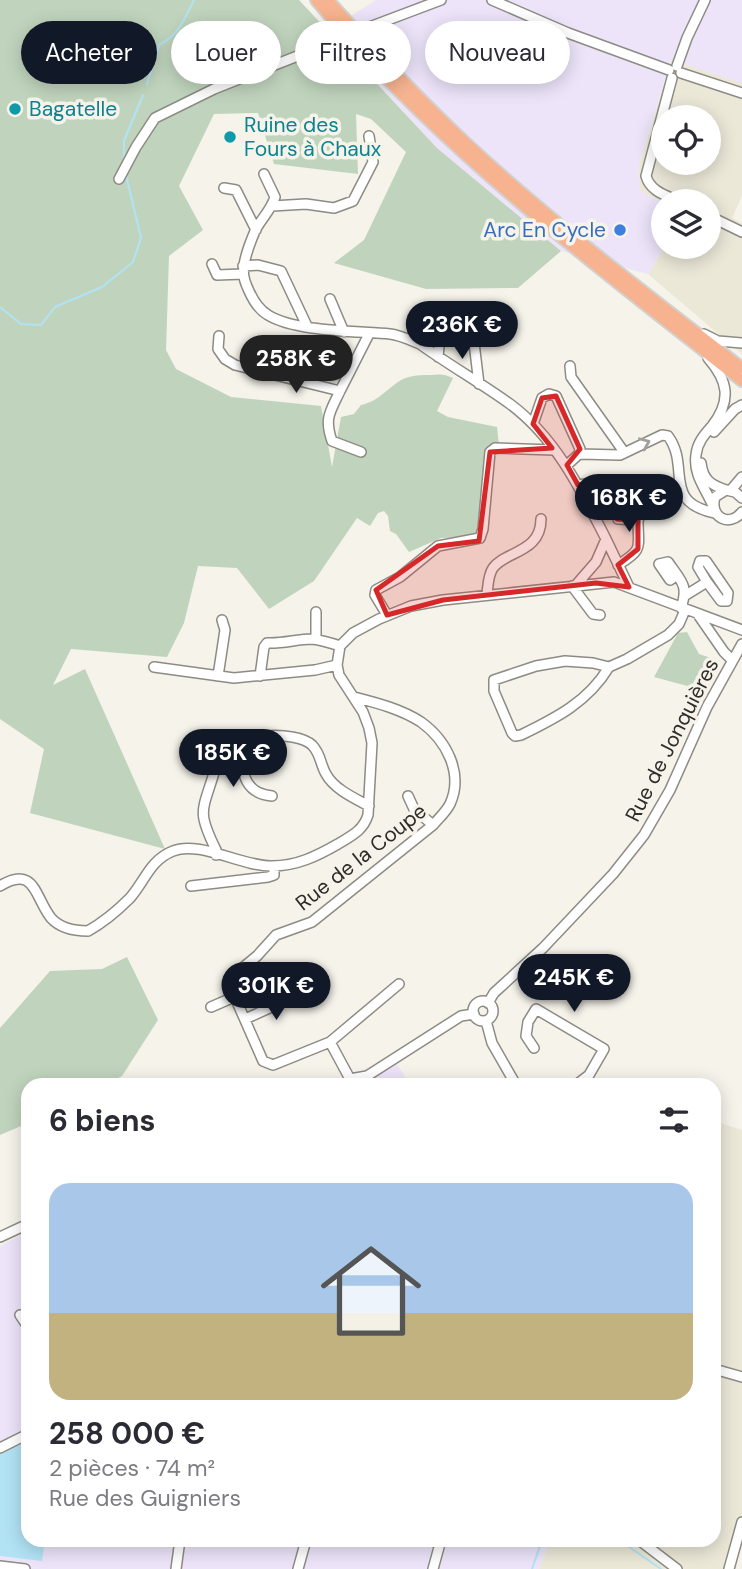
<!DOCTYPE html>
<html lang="fr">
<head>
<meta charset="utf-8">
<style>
  body { margin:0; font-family:"DM Sans",sans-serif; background:#f2f2f3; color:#2b2b33; height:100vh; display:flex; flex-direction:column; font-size:26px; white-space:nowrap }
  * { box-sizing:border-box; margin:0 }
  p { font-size:23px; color:#7c7c81 }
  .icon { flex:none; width:38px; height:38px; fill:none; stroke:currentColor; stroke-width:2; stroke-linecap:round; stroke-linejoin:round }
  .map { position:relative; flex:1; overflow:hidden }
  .drawer { position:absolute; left:21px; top:1078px; width:700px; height:469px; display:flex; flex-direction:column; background:#fff; border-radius:21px; box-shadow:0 4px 18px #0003 }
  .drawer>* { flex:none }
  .guide { position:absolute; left:21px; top:21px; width:700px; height:63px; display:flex; gap:14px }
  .tools { position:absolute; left:651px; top:105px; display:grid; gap:14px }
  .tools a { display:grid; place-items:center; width:70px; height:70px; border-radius:50%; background:#fff; box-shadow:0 4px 18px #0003; font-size:35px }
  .price { position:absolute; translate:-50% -60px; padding:0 16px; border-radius:24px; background:#111827; color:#fff; font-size:23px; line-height:46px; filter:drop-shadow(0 2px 4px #0008) }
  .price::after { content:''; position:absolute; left:50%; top:42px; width:21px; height:16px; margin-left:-10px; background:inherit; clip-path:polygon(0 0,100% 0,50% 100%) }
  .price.on { background:#222; color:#fff }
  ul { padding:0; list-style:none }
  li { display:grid; align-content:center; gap:14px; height:371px; padding:0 28px }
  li+li { border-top:2px solid #e1e1e2 }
  li span { display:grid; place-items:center; height:217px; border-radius:21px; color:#555 }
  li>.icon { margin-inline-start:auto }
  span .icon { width:126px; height:126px; fill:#fffc; stroke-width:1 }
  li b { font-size:30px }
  h2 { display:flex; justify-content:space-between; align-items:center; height:84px; padding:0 28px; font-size:30px }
  .pill { padding:0 24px; border-radius:32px; background:#fff; box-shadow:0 4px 18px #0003; font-size:24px; line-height:63px }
  .pill.on { background:#111827; color:#fff }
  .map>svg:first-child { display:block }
</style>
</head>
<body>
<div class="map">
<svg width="742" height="1569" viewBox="0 0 742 1569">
  <rect width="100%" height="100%" fill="#f5f3ea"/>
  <!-- built -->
  <path fill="#ebe8d8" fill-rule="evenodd" d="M672 59 742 83V196L732 218 742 223V354L648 274 664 247H709V201L663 203 640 191 638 168ZM663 117H709V163H663Z
    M714 1121 742 1130V1539L733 1569H539L550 1540H714Z"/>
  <!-- industrial -->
  <path fill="#ede4fa" d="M376 0H742V83L671 60 638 168 640 191 663 203 664 247 648 274 561 251 437 148 329 30Z
    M397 1064 410 1085H360Z
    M28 1231V1540H550L539 1569H0V1246Z"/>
  <!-- green -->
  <path fill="#c0d4bd" d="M0 0H299L437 148 561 251 518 288 426 289 334 263 364 240 406 152 371 119 356 114 358 174 274 164 258 113 214 114 179 186 203 230 169 256 166 350 176 369 231 397 321 406 332 467 341 417 354 414 361 405C380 401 388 387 403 379 412 375 422 375 431 375 440 374 445 374 453 378L437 411 448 417 497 427 499 445H490L485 450 478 532 473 537 441 538 409 552 396 534 390 531 388 516 384 511 378 513 370 526 357 518 314 581 269 609 237 568 198 566 184 623 167 657 71 649 53 685 85 669 165 849 30 813 44 749 0 719Z
    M687 632 699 654 720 661 706 691 654 677 678 633Z
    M127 957 158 1020 122 1076 104 1085H28V1123L0 1135V1028L50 971 102 969Z"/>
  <!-- water -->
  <path fill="#b1e3f5" d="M28 1441V1540H45L42 1561 0 1556V1454Z"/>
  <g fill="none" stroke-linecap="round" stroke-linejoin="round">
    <!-- stream -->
    <path stroke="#b1e3f5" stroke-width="2" d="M147 84 159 45C178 36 185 18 194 0
      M124 159V141L143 95
      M0 307 21 324 41 325 55 307 102 287 133 262 141 238 126 175
      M619 1540 661 1569
      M532 1569 542 1540"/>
    <!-- minor casing -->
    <g stroke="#8d8b83" stroke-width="12">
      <path id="minor" d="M492 0 568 33 669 70
        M372 26 441 0
        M677 66 687 38 705 0
        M681 73 742 93
        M672 78 646 176C650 191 665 195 678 201
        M264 174 275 197C271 210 262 218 256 229 251 240 246 253 244 265 242 273 245 283 249 291 253 300 259 310 268 315 295 332 358 331 390 334 400 335 410 340 420 344 449 365 481 383 510 404 556 438 581 490 606 539L596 562 576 585
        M119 179 136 147 155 118 214 89 333 42
        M224 188 236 190 256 230
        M272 206 306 204 334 208 353 201 373 162 369 136
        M709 216 742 232
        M212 264 217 275 243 274
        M243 266 258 265 281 271 307 326
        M330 299 344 332
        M704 334 718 341 742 343
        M219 336 218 349 225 359 235 365 340 391 369 334
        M438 357 440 336 445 332 472 340 474 343 479 384
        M708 358C728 381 732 400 712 426 704 435 697 443 696 455 693 475 706 489 713 506
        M570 366 571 377 624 452
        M340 391C330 412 324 418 332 441L361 452
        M533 424 542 398 549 394 556 396 580 449 579 454 567 465
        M714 432 735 409 742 405
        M579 454 620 455 662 435 668 436C691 467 661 502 715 513
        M701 463C703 480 711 485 726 490
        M578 485 608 481 613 485 618 519 638 520 641 515 639 509 617 512
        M731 490 742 477
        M742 498 735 492 726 490 715 497C709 517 729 528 742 512
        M606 539 629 587
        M618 565C644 549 638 548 638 520
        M677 575 670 580 659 564 668 562C681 581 689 585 681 608
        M572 586 593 614 600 615
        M487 594C488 586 488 575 493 568 505 551 541 553 541 519
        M686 595 707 582 721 601H727L728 593 706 561H700L698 567 707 582
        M387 615 375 595 376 590 400 577 438 546 480 538 483 529 490 452 495 448 554 450
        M699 616 724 652 732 660
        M316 639V612
        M154 667 234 678 315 670 337 665
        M609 667C588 702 556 718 521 735L515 736 512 733 494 691V680L536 666 565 661 593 663 609 667 627 659 668 635 679 624 685 610
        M218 676 225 630 222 620
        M260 676 264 647 267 643C283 644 297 639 312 639 321 640 331 643 340 646
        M238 741C243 767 240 793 272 796
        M408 796 414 809 433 825
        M216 855V850C197 811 202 812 214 773 216 767 218 758 221 753 234 733 296 730 312 745 321 754 320 764 326 774 334 789 354 798 369 806
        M0 886C35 864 35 898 51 918 60 928 75 931 88 931 104 922 117 911 130 898 145 881 150 860 173 851 199 840 243 867 272 866 297 866 317 856 338 844 351 836 363 831 368 815L372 743 369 728 363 712 339 675 337 665 340 646 353 633 379 619 411 606 443 600 614 582 742 630
        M191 886 268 877 274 875V867
        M473 1011a10 10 0 1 1 20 0a10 10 0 1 1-20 0Z
        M488 1003 494 993 543 948 613 874 644 835 670 790 707 707 742 644
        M211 1007 234 997
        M245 1019 294 997
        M486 1021 492 1043 516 1085
        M330 1042 399 984
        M534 1048 526 1036 528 1022 536 1009 604 1049 589 1075 576 1085
        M350 1079 330 1042 273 1065 263 1061 230 986 234 975 257 956 276 935 312 922 433 825C439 818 446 812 450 804 464 773 446 740 421 722 401 709 377 703 354 697
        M345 1085 350 1079 367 1076 461 1016 474 1014
        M0 1237 28 1224
        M20 1315 28 1327
        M714 1369 742 1377
        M0 1448 28 1434
        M639 1540 677 1569
        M0 1566 25 1569
        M176 1569 180 1540
        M298 1569 306 1540
        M433 1569 441 1540
        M729 1569 742 1522"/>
    </g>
    <!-- major casing -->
    <g stroke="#d1d1d0" stroke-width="14">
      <path id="major" d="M316 0C439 149 592 262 742 381
        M328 0C372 49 417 97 465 142 552 223 648 295 742 368"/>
    </g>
    <!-- minor -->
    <use href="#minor" stroke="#fff" stroke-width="9"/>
    <!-- major -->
    <use href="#major" stroke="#f7b38f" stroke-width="10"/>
    <!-- minor-bridge casing -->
    <g stroke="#8d8b83" stroke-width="12" stroke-linecap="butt">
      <path id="minor-bridge" d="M333 42 372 26"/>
    </g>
    <!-- minor-bridge -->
    <use href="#minor-bridge" stroke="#fff" stroke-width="9"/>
  </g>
  <!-- one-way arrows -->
  <defs><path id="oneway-chevron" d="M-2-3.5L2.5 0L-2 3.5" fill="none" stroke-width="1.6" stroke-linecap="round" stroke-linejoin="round" transform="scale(1.75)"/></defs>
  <use stroke="#a1a09f" href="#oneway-chevron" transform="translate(645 443) rotate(-23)"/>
  <!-- marked area -->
  <path fill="#d62828" fill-opacity="0.2" stroke="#d62828" stroke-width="5" stroke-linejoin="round" d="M556 396 580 449 567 465 578 485 608 481 617 519 638 520V549L618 565 629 587 596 583 443 600 387 615 376 590 438 546 479 541 490 452 552 448 533 424 542 398Z"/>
  <!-- markers -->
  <g fill="#0f9aa8" stroke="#f5f3ea" stroke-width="2.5">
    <circle cx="15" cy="109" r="7"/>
    <circle cx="230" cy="137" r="7"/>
  </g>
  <circle fill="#3f7fe0" stroke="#f5f3ea" stroke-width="2.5" cx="620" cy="230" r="7"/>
  <g text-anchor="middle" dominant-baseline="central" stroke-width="7" stroke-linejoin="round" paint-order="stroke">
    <!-- culture labels -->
    <g font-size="21" fill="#0d838f" stroke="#f5f3ea" text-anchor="start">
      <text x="29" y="109">Bagatelle</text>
      <text x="244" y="125">Ruine des<tspan x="244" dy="24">Fours à Chaux</tspan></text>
    </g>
    <!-- shop labels -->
    <g font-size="21" fill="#366cbe" stroke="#f5f3ea" text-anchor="end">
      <text x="606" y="230">Arc En Cycle</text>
    </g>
    <!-- street labels -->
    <g font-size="21" fill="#2e2d29" stroke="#f5f3ea">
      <text transform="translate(672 740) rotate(-63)">Rue de Jonquières</text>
      <text transform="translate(361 857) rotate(-38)">Rue de la Coupe</text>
    </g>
  </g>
</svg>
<div class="tools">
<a><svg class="icon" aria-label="locate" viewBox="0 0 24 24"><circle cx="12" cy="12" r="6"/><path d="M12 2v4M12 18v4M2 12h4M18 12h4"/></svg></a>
<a><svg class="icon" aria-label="layers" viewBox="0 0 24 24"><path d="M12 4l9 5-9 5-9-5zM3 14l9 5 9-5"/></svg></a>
</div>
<b class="price" style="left:462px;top:361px">236K €</b>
<b class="price on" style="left:296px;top:395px">258K €</b>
<b class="price" style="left:629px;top:534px">168K €</b>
<b class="price" style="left:233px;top:789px">185K €</b>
<b class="price" style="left:574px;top:1014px">245K €</b>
<b class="price" style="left:276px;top:1022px">301K €</b>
<div class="guide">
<a class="pill on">Acheter</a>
<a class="pill">Louer</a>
<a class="pill">Filtres</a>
<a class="pill">Nouveau</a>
</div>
<section class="drawer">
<h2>6 biens<svg class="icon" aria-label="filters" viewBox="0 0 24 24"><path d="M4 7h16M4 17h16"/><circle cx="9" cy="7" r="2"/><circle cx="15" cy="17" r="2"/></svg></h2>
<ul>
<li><span style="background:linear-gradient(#a9c7e8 60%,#c2b280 0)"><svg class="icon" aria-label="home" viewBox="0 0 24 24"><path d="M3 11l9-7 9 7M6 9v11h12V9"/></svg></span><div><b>258 000 €</b><p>2 pièces · 74 m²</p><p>Rue des Guigniers</p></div></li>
</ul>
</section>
</div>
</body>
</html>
